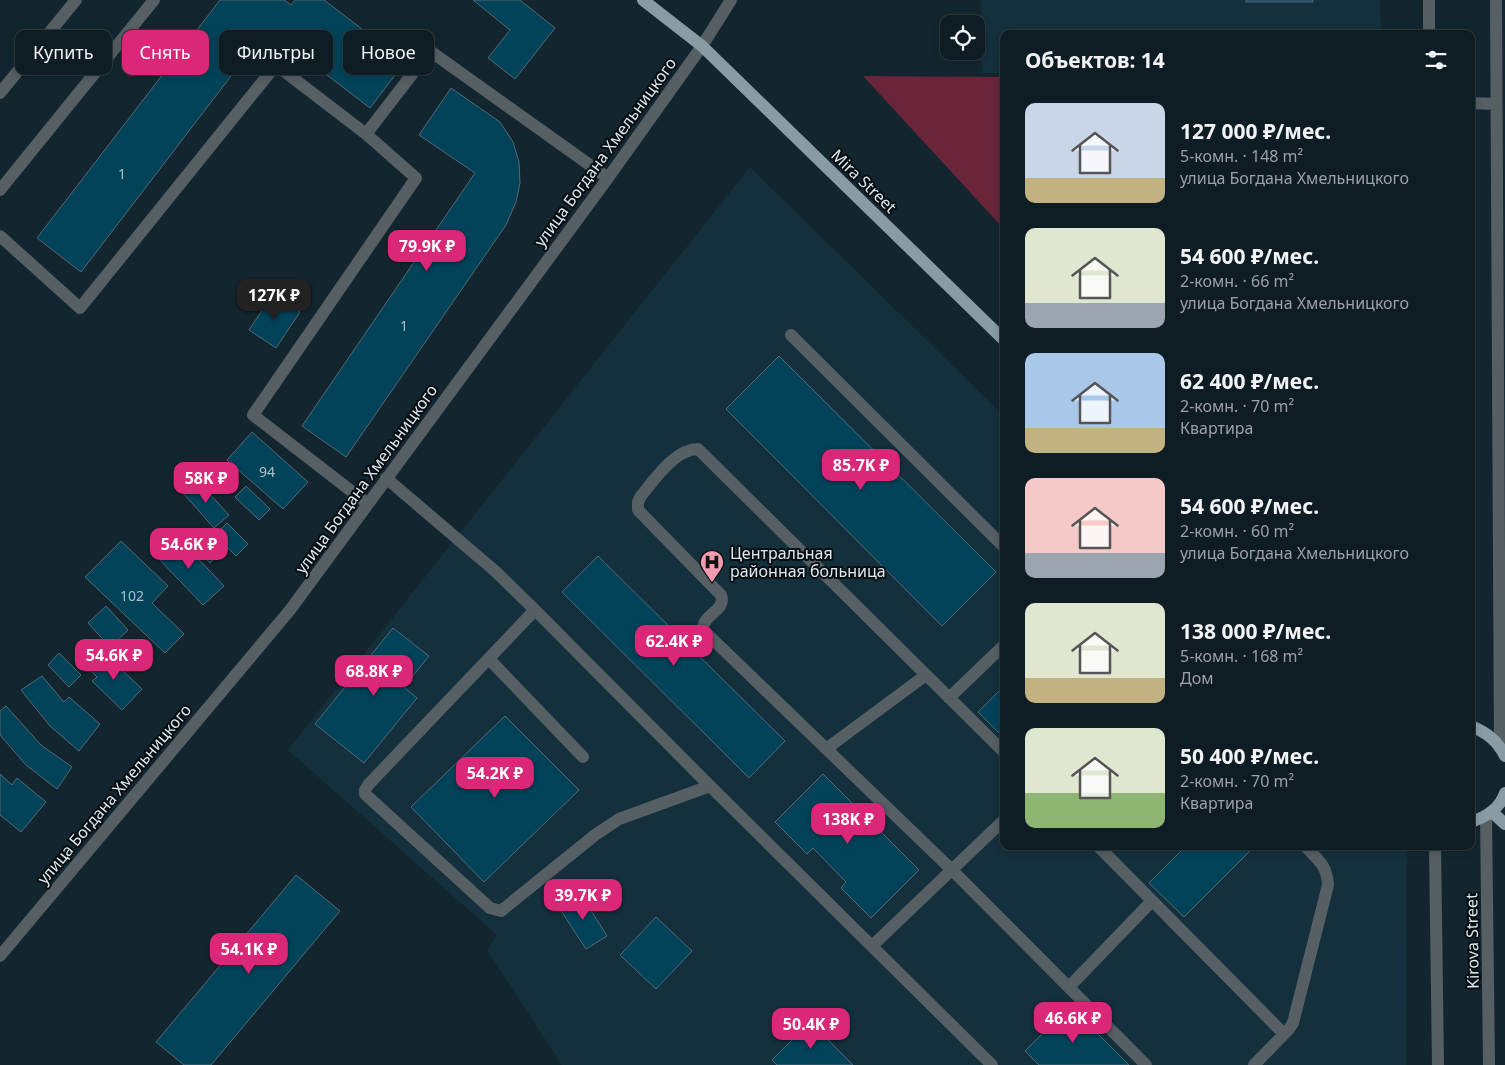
<!DOCTYPE html>
<html lang="ru">
<head>
<meta charset="utf-8">
<style>
  body { margin:0; font-family:"Noto Sans",sans-serif; background:#17252b; color:#f1f3f6; height:100vh; display:flex; flex-direction:column; font-size:19px; white-space:nowrap }
  * { box-sizing:border-box; margin:0 }
  p { font-size:16px; color:#9ba1a6 }
  .icon { flex:none; width:28px; height:28px; fill:none; stroke:currentColor; stroke-width:2; stroke-linecap:round; stroke-linejoin:round }
  .map { position:relative; flex:1; overflow:hidden }
  .panel { position:absolute; left:1000px; top:30px; width:475px; height:820px; display:flex; flex-direction:column; background:#0e1c23; border-radius:10px; box-shadow:0 2px 8px #0003,0 0 0 1px #2e3a41 }
  .panel>* { flex:none }
  .guide { position:absolute; left:15px; top:30px; width:475px; height:45px; display:flex; gap:10px }
  .controls { position:absolute; left:940px; top:15px; display:grid; gap:10px }
  .controls a { display:grid; place-items:center; width:45px; height:45px; border-radius:10px; background:#0e1c23; box-shadow:0 2px 8px #0003,0 0 0 1px #2e3a41; font-size:25px }
  .price { position:absolute; translate:-50% -42px; padding:0 11px; border-radius:10px; background:#db2777; color:#fff; font-size:16px; line-height:32px; filter:drop-shadow(0 1px 2px #0008) }
  .price::after { content:''; position:absolute; left:50%; top:30px; width:15px; height:11px; margin-left:-8px; background:inherit; clip-path:polygon(0 0,100% 0,50% 100%) }
  .price.active { background:#222; color:#fff }
  ul { padding:0; list-style:none }
  li { display:flex; align-items:center; gap:15px; height:125px; padding:0 25px }
  li span { display:grid; place-items:center; flex:none; width:140px; height:100px; border-radius:10px; color:#555 }
  li>.icon { margin-inline-start:auto }
  span .icon { width:60px; height:60px; fill:#fffc; stroke-width:1 }
  li b { font-size:21px }
  h2 { display:flex; justify-content:space-between; align-items:center; height:60px; padding:0 25px; font-size:21px }
  .chip { padding:0 18px; border-radius:10px; background:#0e1c23; box-shadow:0 2px 8px #0003,0 0 0 1px #2e3a41; font-size:18px; line-height:45px }
  .chip.active { background:#db2777; color:#fff }
  .map>svg:first-child { display:block }
</style>
</head>
<body>
<div class="map">
<svg width="1505" height="1065" viewBox="0 0 1505 1065">
  <rect width="100%" height="100%" fill="#13262f"/>
  <!-- built -->
  <path fill="#14303c" d="M981 0H1380L1381 34H1004V73H982Z
    M750 167 1004 416V846H1407L1406 1065H562L487 950 497 935 288 750Z"/>
  <!-- green -->
  <path fill="#6a253a" d="M863 76 1004 77V229Z"/>
  <!-- building -->
  <path fill="#02435a" stroke="#546974" d="M220 0H284L291 5 295 0H324L405 62 370 108 267 29 81 272 37 238Z
    M473 0H520L555 28 515 79 488 58 510 30Z
    M1246 0H1313V2H1246Z
    M451 88 500 122 513 142 519 162 520 183 516 202 506 225 346 457 302 426 475 173 419 135Z
    M273 294 300 312 276 348 249 330Z
    M779 356 996 572 942 626 726 409Z
    M252 432 308 482 283 509 227 460Z
    M197 480 229 515 214 528 183 493Z
    M246 486 270 509 259 520 235 497Z
    M227 523 248 544 236 556 215 535Z
    M196 528 221 552 210 563 186 538Z
    M175 534 224 586 203 605 154 554Z
    M121 541 168 586 152 603 184 634 165 653 85 577Z
    M598 556 785 741 749 778 562 592Z
    M106 606 128 630 110 647 88 623Z
    M393 628 429 656 404 687 417 698 364 763 315 724Z
    M102 651 142 689 122 710 92 681 97 677 87 667Z
    M59 653 81 675 69 687 48 665Z
    M42 676 64 702 69 697 100 724 79 751 50 726 21 690Z
    M1004 686V738L978 712Z
    M6 706 41 745 72 767 57 789 26 765 0 735V711Z
    M505 716 579 790 484 882 411 807Z
    M0 774 12 785 17 778 46 802 21 832 0 815Z
    M823 774 919 870 871 918 841 888 846 882 813 848 807 854 775 822Z
    M1186 846H1255L1184 917 1149 883Z
    M296 875 340 911 211 1065H184L156 1042Z
    M580 893 607 936 586 949 558 906Z
    M656 917 692 951 656 989 620 955Z
    M1070 1006 1129 1065H1039L1025 1051Z
    M810 1022 853 1065H777L772 1060Z"/>
  <g fill="none" stroke-linecap="round" stroke-linejoin="round">
    <!-- minor -->
    <path stroke="#565f64" stroke-width="12" d="M1429 0V34
      M1496 0 1500 745
      M0 93 76 0
      M1471 103 1496 104
      M0 190 154 0
      M0 236 80 308 276 65 366 134
      M791 335 1004 547
      M386 478 495 571 535 610 710 786 992 1065
      M368 504 253 415 416 178 366 134 430 51 608 178
      M535 610 368 785 365 790V794L490 908 501 911 595 835 619 819 710 786
      M489 659 583 757
      M949 698 1004 645
      M826 749 926 675
      M1004 752 698 449C675 449 655 479 641 496L638 502V510L721 595C727 611 702 614 703 630L952 870 1146 1065
      M1486 816 1489 1065
      M1098 846 1284 1034
      M1435 846 1438 1065
      M872 946 1004 820
      M0 956 290 610 608 178 702 46 731 0
      M1069 987 1152 901
      M1254 1065 1289 1029 1293 1023 1328 885C1327 865 1318 860 1305 846"/>
    <!-- major -->
    <path stroke="#899ca5" stroke-width="12" d="M643 0 702 46 1004 340
      M1471 726C1487 733 1497 740 1505 756
      M1492 812 1505 824
      M1471 822C1486 817 1500 809 1505 793"/>
  </g>
  <!-- icons -->
  <defs>
    <g id="hospital-pin" transform="scale(1.25)"><path d="M0 17L-7.5 6A9.5 9.5 0 1 1 7.5 6Z" fill="#f29aae" stroke="#060e11"/><path d="M-5-5h3v3.5h4V-5h3V5h-3V1.5h-4V5h-3Z" fill="#111"/></g>
  </defs>
  <g fill-rule="evenodd">
    <use href="#hospital-pin" x="712" y="562"/>
  </g>
  <g text-anchor="middle" dominant-baseline="central" stroke-width="4" stroke-linejoin="round" paint-order="stroke">
    <!-- number labels -->
    <g font-size="14" fill="#a7c0ca">
      <text x="122" y="173">1</text>
      <text x="404" y="325">1</text>
      <text x="267" y="471">94</text>
      <text x="132" y="595">102</text>
    </g>
    <!-- street labels -->
    <g font-size="16" fill="#deeaf0" stroke="#060e11">
      <text transform="translate(605 152) rotate(-54)">улица Богдана Хмельницкого</text>
      <text transform="translate(864 181) rotate(44)">Mira Street</text>
      <text transform="translate(366 479) rotate(-54)">улица Богдана Хмельницкого</text>
      <text transform="translate(114 794) rotate(-50)">улица Богдана Хмельницкого</text>
      <text transform="translate(1472 941) rotate(-91)">Kirova Street</text>
    </g>
    <!-- poi labels -->
    <g font-size="16" fill="#deeaf0" stroke="#060e11" text-anchor="start">
      <text x="730" y="553">Центральная<tspan x="730" dy="18">районная больница</tspan></text>
    </g>
  </g>
</svg>
<div class="controls">
<a><svg class="icon" aria-label="locate" viewBox="0 0 24 24"><circle cx="12" cy="12" r="6"/><path d="M12 2v4M12 18v4M2 12h4M18 12h4"/></svg></a>
</div>
<b class="price" style="left:427px;top:272px">79.9K ₽</b>
<b class="price active" style="left:274px;top:321px">127K ₽</b>
<b class="price" style="left:861px;top:491px">85.7K ₽</b>
<b class="price" style="left:206px;top:504px">58K ₽</b>
<b class="price" style="left:189px;top:570px">54.6K ₽</b>
<b class="price" style="left:674px;top:667px">62.4K ₽</b>
<b class="price" style="left:114px;top:681px">54.6K ₽</b>
<b class="price" style="left:374px;top:697px">68.8K ₽</b>
<b class="price" style="left:495px;top:799px">54.2K ₽</b>
<b class="price" style="left:848px;top:845px">138K ₽</b>
<b class="price" style="left:583px;top:921px">39.7K ₽</b>
<b class="price" style="left:249px;top:975px">54.1K ₽</b>
<b class="price" style="left:1073px;top:1044px">46.6K ₽</b>
<b class="price" style="left:811px;top:1050px">50.4K ₽</b>
<div class="guide">
<a class="chip">Купить</a>
<a class="chip active">Снять</a>
<a class="chip">Фильтры</a>
<a class="chip">Новое</a>
</div>
<section class="panel">
<h2>Объектов: 14<svg class="icon" aria-label="filters" viewBox="0 0 24 24"><path d="M4 7h16M4 17h16"/><circle cx="9" cy="7" r="2"/><circle cx="15" cy="17" r="2"/></svg></h2>
<ul>
<li><span style="background:linear-gradient(#c9d6e8 75%,#c2b280 0)"><svg class="icon" aria-label="home" viewBox="0 0 24 24"><path d="M3 11l9-7 9 7M6 9v11h12V9"/></svg></span><div><b>127 000 ₽/мес.</b><p>5-комн. · 148 m²</p><p>улица Богдана Хмельницкого</p></div></li>
<li><span style="background:linear-gradient(#dfe7d0 75%,#9aa5b1 0)"><svg class="icon" aria-label="home" viewBox="0 0 24 24"><path d="M3 11l9-7 9 7M6 9v11h12V9"/></svg></span><div><b>54 600 ₽/мес.</b><p>2-комн. · 66 m²</p><p>улица Богдана Хмельницкого</p></div></li>
<li><span style="background:linear-gradient(#a9c7e8 75%,#c2b280 0)"><svg class="icon" aria-label="home" viewBox="0 0 24 24"><path d="M3 11l9-7 9 7M6 9v11h12V9"/></svg></span><div><b>62 400 ₽/мес.</b><p>2-комн. · 70 m²</p><p>Квартира</p></div></li>
<li><span style="background:linear-gradient(#f6c9c9 75%,#9aa5b1 0)"><svg class="icon" aria-label="home" viewBox="0 0 24 24"><path d="M3 11l9-7 9 7M6 9v11h12V9"/></svg></span><div><b>54 600 ₽/мес.</b><p>2-комн. · 60 m²</p><p>улица Богдана Хмельницкого</p></div></li>
<li><span style="background:linear-gradient(#dfe7d0 75%,#c2b280 0)"><svg class="icon" aria-label="home" viewBox="0 0 24 24"><path d="M3 11l9-7 9 7M6 9v11h12V9"/></svg></span><div><b>138 000 ₽/мес.</b><p>5-комн. · 168 m²</p><p>Дом</p></div></li>
<li><span style="background:linear-gradient(#dfe7d0 65%,#8fb573 0)"><svg class="icon" aria-label="home" viewBox="0 0 24 24"><path d="M3 11l9-7 9 7M6 9v11h12V9"/></svg></span><div><b>50 400 ₽/мес.</b><p>2-комн. · 70 m²</p><p>Квартира</p></div></li>
</ul>
</section>
</div>
</body>
</html>
